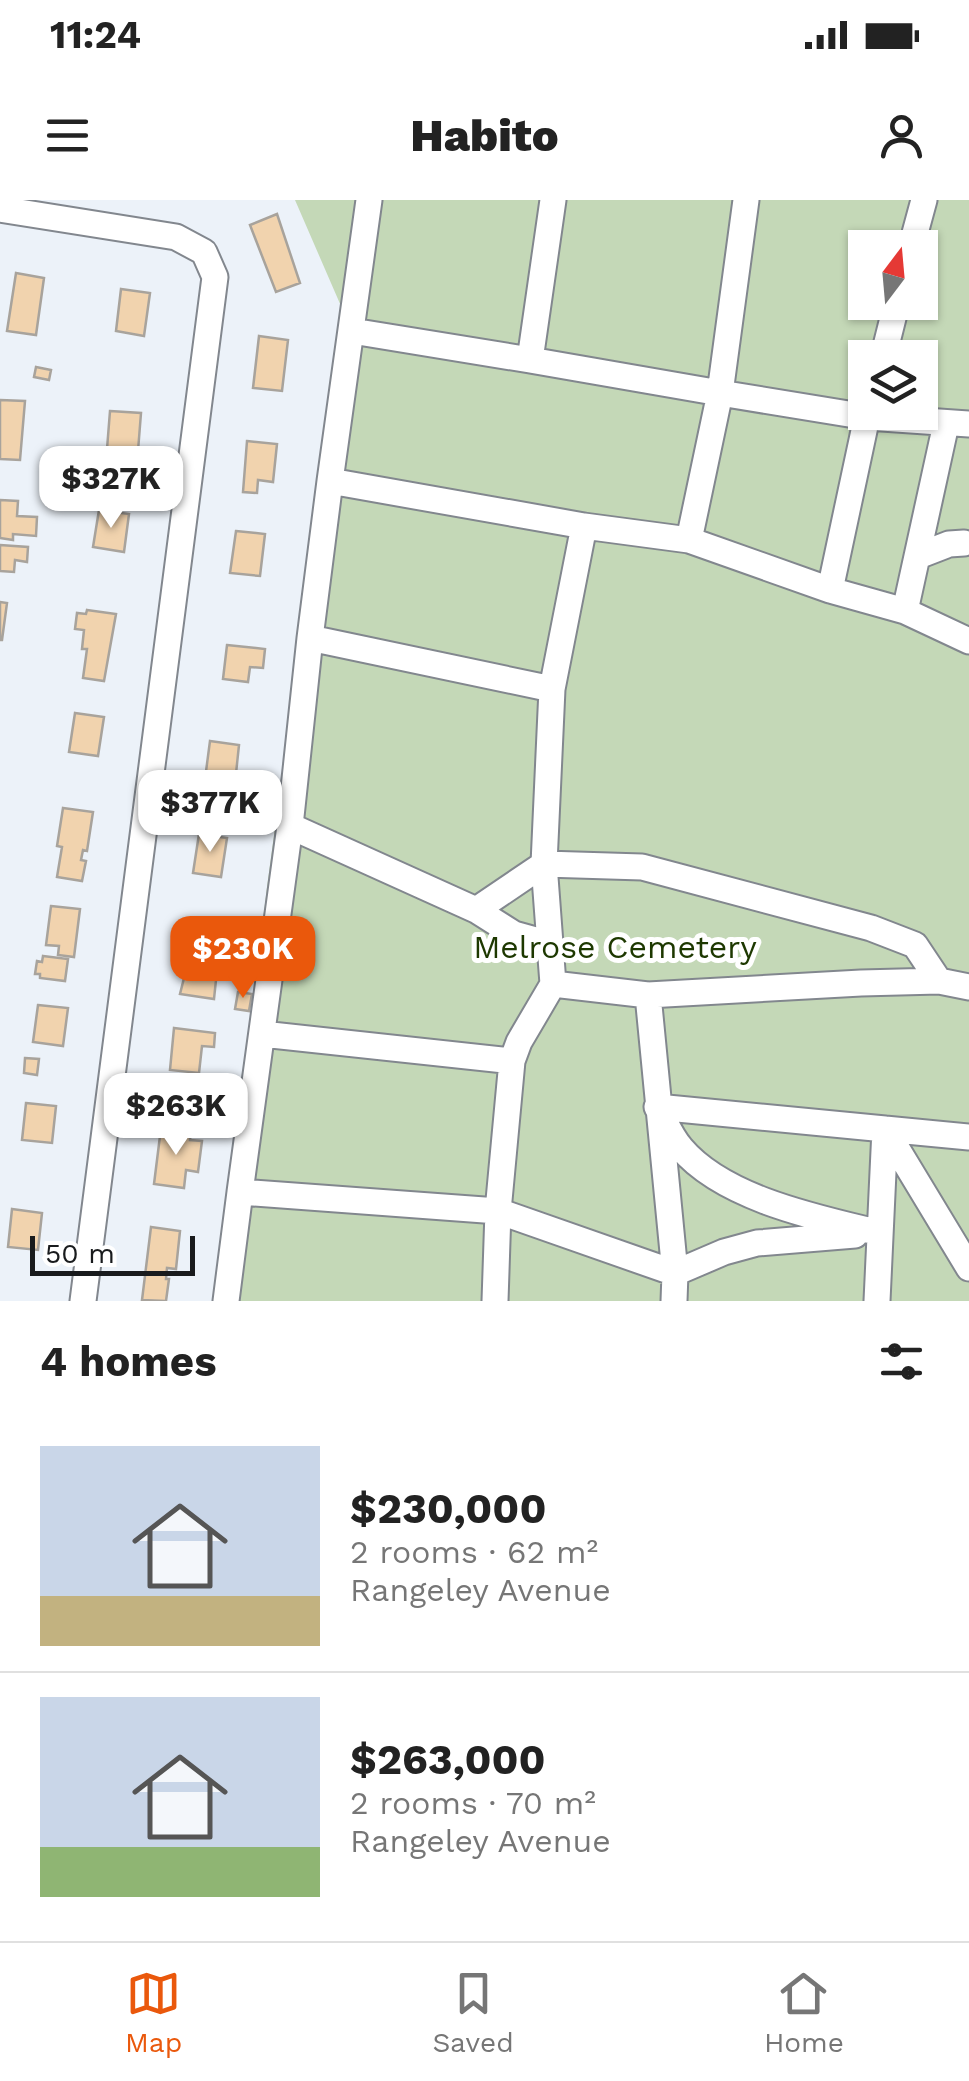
<!DOCTYPE html>
<html lang="en">
<head>
<meta charset="utf-8">
<style>
  body { margin:0; font-family:"Work Sans",sans-serif; background:#f2f2f2; color:#222; height:100vh; display:flex; flex-direction:column; font-size:38px; white-space:nowrap }
  * { box-sizing:border-box; margin:0 }
  p { font-size:32px; color:#767676 }
  .icon { flex:none; width:55px; height:55px; fill:none; stroke:currentColor; stroke-width:2; stroke-linecap:round; stroke-linejoin:round }
  .map { position:relative; height:1101px; overflow:hidden }
  .details { display:flex; flex-direction:column; background:#fff; flex:1 }
  .details>* { flex:none }
  .needle { width:65px; rotate:16deg }
  .fabs { position:absolute; left:848px; top:30px; display:grid; gap:20px }
  .fabs a { display:grid; place-items:center; width:90px; height:90px; border-radius:0px; background:#fff; box-shadow:0 2px 8px #0004; font-size:50px }
  .scale { position:absolute; left:30px; bottom:25px; width:165px; box-sizing:border-box; padding-left:10px; border:5px solid #191b1d; border-top:0; font-size:28px; line-height:35px; white-space:nowrap; color:#191b1d; -webkit-text-stroke:8px #fff; paint-order:stroke }
  .price { position:absolute; translate:-50% -85px; padding:0 22px; border-radius:20px; background:#fff; color:#222; font-size:32px; line-height:65px; filter:drop-shadow(0 2px 5px #0008) }
  .price::after { content:''; position:absolute; left:50%; top:60px; width:30px; height:22px; margin-left:-15px; background:inherit; clip-path:polygon(0 0,100% 0,50% 100%) }
  .price.active { background:#ea580c; color:#fff }
  ul { padding:0; list-style:none }
  li { display:flex; align-items:center; gap:30px; height:250px; padding:0 40px }
  li+li { border-top:2px solid #e0e0e0 }
  li span { display:grid; place-items:center; flex:none; width:280px; height:200px; border-radius:0px; color:#555 }
  li>.icon { margin-inline-start:auto }
  span .icon { width:120px; height:120px; fill:#fffc; stroke-width:1 }
  li b { font-size:42px }
  h2 { display:flex; justify-content:space-between; align-items:center; height:120px; padding:0 40px; font-size:42px }
  .status { display:flex; justify-content:space-between; align-items:center; height:70px; padding:0 50px; background:#fff; direction:ltr }
  .status svg { height:28px; fill:currentColor }
  header { display:flex; justify-content:space-between; align-items:center; height:130px; padding:0 40px; background:#fff; font-size:45px; font-weight:800 }
  .dock { display:flex; justify-content:space-around; align-items:center; height:140px; border-top:2px solid #e0e0e0; background:#fff; font-size:28px; color:#767676 }
  .dock a { display:grid; justify-items:center; gap:5px }
  .dock .active { color:#ea580c }
  .map>svg:first-child { display:block }
</style>
</head>
<body>
<div class="status"><b>11:24</b><svg viewBox="0 0 49 12"><path d="M0 12V9h3v3zM5 12V6h3v6zM10 12V3h3v9zM15 12V0h3v12zM26 1h20v11H26zM47 4h2v5h-2z"/></svg></div>
<header><svg class="icon" aria-label="menu" viewBox="0 0 24 24"><path d="M4 6h16M4 12h16M4 18h16"/></svg>Habito<svg class="icon" aria-label="person" viewBox="0 0 24 24"><circle cx="12" cy="8" r="4"/><path d="M4 21q1-7 8-7t8 7"/></svg></header>
<div class="map">
<svg width="969" height="1101" viewBox="0 0 969 1101">
  <rect width="100%" height="100%" fill="#ecf2f9"/>
  <!-- green -->
  <path fill="#c4d8b7" fill-rule="evenodd" d="M295 0H969V1101H217L267 687 344 113ZM865 48H920V102H865ZM865 158H920V212H865Z"/>
  <!-- building -->
  <path fill="#f1d3ae" stroke="#a8a39c" stroke-width="2.5" d="M277 14 300 83 276 92 250 25Z
    M16 73 44 78 36 135 7 131Z
    M121 89 150 93 144 136 116 131Z
    M259 136 288 140 282 191 253 188Z
    M36 167 51 170 49 180 34 177Z
    M0 200 25 201 20 260 0 259Z
    M110 211 141 213 138 251 107 249Z
    M247 241 277 244 273 282 258 280 257 293 243 292Z
    M0 300 18 301 17 316 37 317 36 336 13 334V340L0 338Z
    M99 310 129 314 124 352 93 347Z
    M236 331 265 334 260 376 230 373Z
    M0 345 28 347 27 362 15 360 14 372 0 371Z
    M0 402 7 403 2 440H0Z
    M87 410 116 414 104 481 83 478 87 449H82L84 430 75 429 77 413 86 414Z
    M227 445 265 449 263 468 250 467 248 482 223 479Z
    M75 513 104 517 98 556 69 552Z
    M210 541 239 545 235 583 205 579Z
    M63 608 93 612 87 651 83 650 81 660 86 661 82 681 57 677 62 647 57 646Z
    M199 634 227 638 221 677 193 673Z
    M51 706 80 709 74 757 58 755 59 746 46 745Z
    M188 729 217 734 210 779 216 780 214 799 180 794 187 766H182Z
    M43 756 68 759 65 781 40 778V774H35L37 761 42 762Z
    M238 792 252 794 249 811 235 809Z
    M38 805 68 808 63 846 33 842Z
    M174 828 215 833 214 847 202 846 199 873 170 870Z
    M25 858 39 859 37 875 24 873Z
    M26 903 56 906 52 943 22 940Z
    M161 928 191 932 190 940 202 941 198 972 186 970 184 988 154 984Z
    M12 1009 42 1013 38 1050 8 1047Z
    M151 1027 180 1031 176 1069 167 1068 166 1079H169L166 1101 142 1100Z"/>
  <g fill="none" stroke-linecap="round" stroke-linejoin="round">
    <!-- minor casing -->
    <g stroke="#82878e" stroke-width="29">
      <path id="minor" d="M369 0 330 281 584 326
        M553 0 530 160 720 193 746 0
        M0 9 176 37 204 52 215 77 83 1101
        M911 48 924 0
        M352 131 530 160
        M883 158 897 102
        M689 340 720 193 867 217 969 224
        M918 356 949 344 964 343
        M830 390 868 212
        M905 411 946 224
        M310 438 330 281
        M290 626 476 710 544 664 552 489
        M476 710 514 734 550 744
        M939 781 915 745 871 728 642 667 544 664 553 784 519 842 512 861 498 1011 675 1073 648 795 861 783 939 781 969 787
        M553 784 648 795
        M262 834 512 861
        M969 937 885 929 969 1068
        M226 1101 240 992
        M495 1101 498 1011 240 992 290 626 310 438 552 489 584 326 689 340 830 390 905 411 969 441
        M674 1101 675 1073 724 1052 757 1043 855 1035
        M877 1101 885 929 657 907C665 921 671 937 681 948 724 999 818 1018 880 1033"/>
    </g>
    <!-- minor -->
    <use href="#minor" stroke="#fff" stroke-width="25"/>
  </g>
  <g text-anchor="middle" dominant-baseline="central" stroke-width="10" stroke-linejoin="round" paint-order="stroke">
    <!-- park labels -->
    <g font-size="32" fill="#1d3800" stroke="#fff">
      <text x="615" y="747">Melrose Cemetery</text>
    </g>
  </g>
</svg>
<div class="fabs">
<a><svg class="needle" viewBox="-14 -14 28 28"><path d="M0-13l5 13h-10z" fill="#e53935"/><path d="M0 13l5-13h-10z" fill="#767676"/></svg></a>
<a><svg class="icon" aria-label="layers" viewBox="0 0 24 24"><path d="M12 4l9 5-9 5-9-5zM3 14l9 5 9-5"/></svg></a>
</div>
<div class="scale">50 m</div>
<b class="price" style="left:111px;top:331px">$327K</b>
<b class="price" style="left:210px;top:655px">$377K</b>
<b class="price active" style="left:243px;top:801px">$230K</b>
<b class="price" style="left:176px;top:958px">$263K</b>
</div>
<section class="details">
<h2>4 homes<svg class="icon" aria-label="filters" viewBox="0 0 24 24"><path d="M4 7h16M4 17h16"/><circle cx="9" cy="7" r="2"/><circle cx="15" cy="17" r="2"/></svg></h2>
<ul>
<li><span style="background:linear-gradient(#c9d6e8 75%,#c2b280 0)"><svg class="icon" aria-label="home" viewBox="0 0 24 24"><path d="M3 11l9-7 9 7M6 9v11h12V9"/></svg></span><div><b>$230,000</b><p>2 rooms · 62 m²</p><p>Rangeley Avenue</p></div></li>
<li><span style="background:linear-gradient(#c9d6e8 75%,#8fb573 0)"><svg class="icon" aria-label="home" viewBox="0 0 24 24"><path d="M3 11l9-7 9 7M6 9v11h12V9"/></svg></span><div><b>$263,000</b><p>2 rooms · 70 m²</p><p>Rangeley Avenue</p></div></li>
</ul>
</section>
<nav class="dock">
<a class="active"><svg class="icon" aria-label="map" viewBox="0 0 24 24"><path d="M3 6l6-2 6 2 6-2v14l-6 2-6-2-6 2zM9 4v14M15 6v14"/></svg>Map</a>
<a><svg class="icon" aria-label="saved" viewBox="0 0 24 24"><path d="M7 4h10v16l-5-4-5 4z"/></svg>Saved</a>
<a><svg class="icon" aria-label="home" viewBox="0 0 24 24"><path d="M3 11l9-7 9 7M6 9v11h12V9"/></svg>Home</a>
</nav>
</body>
</html>
